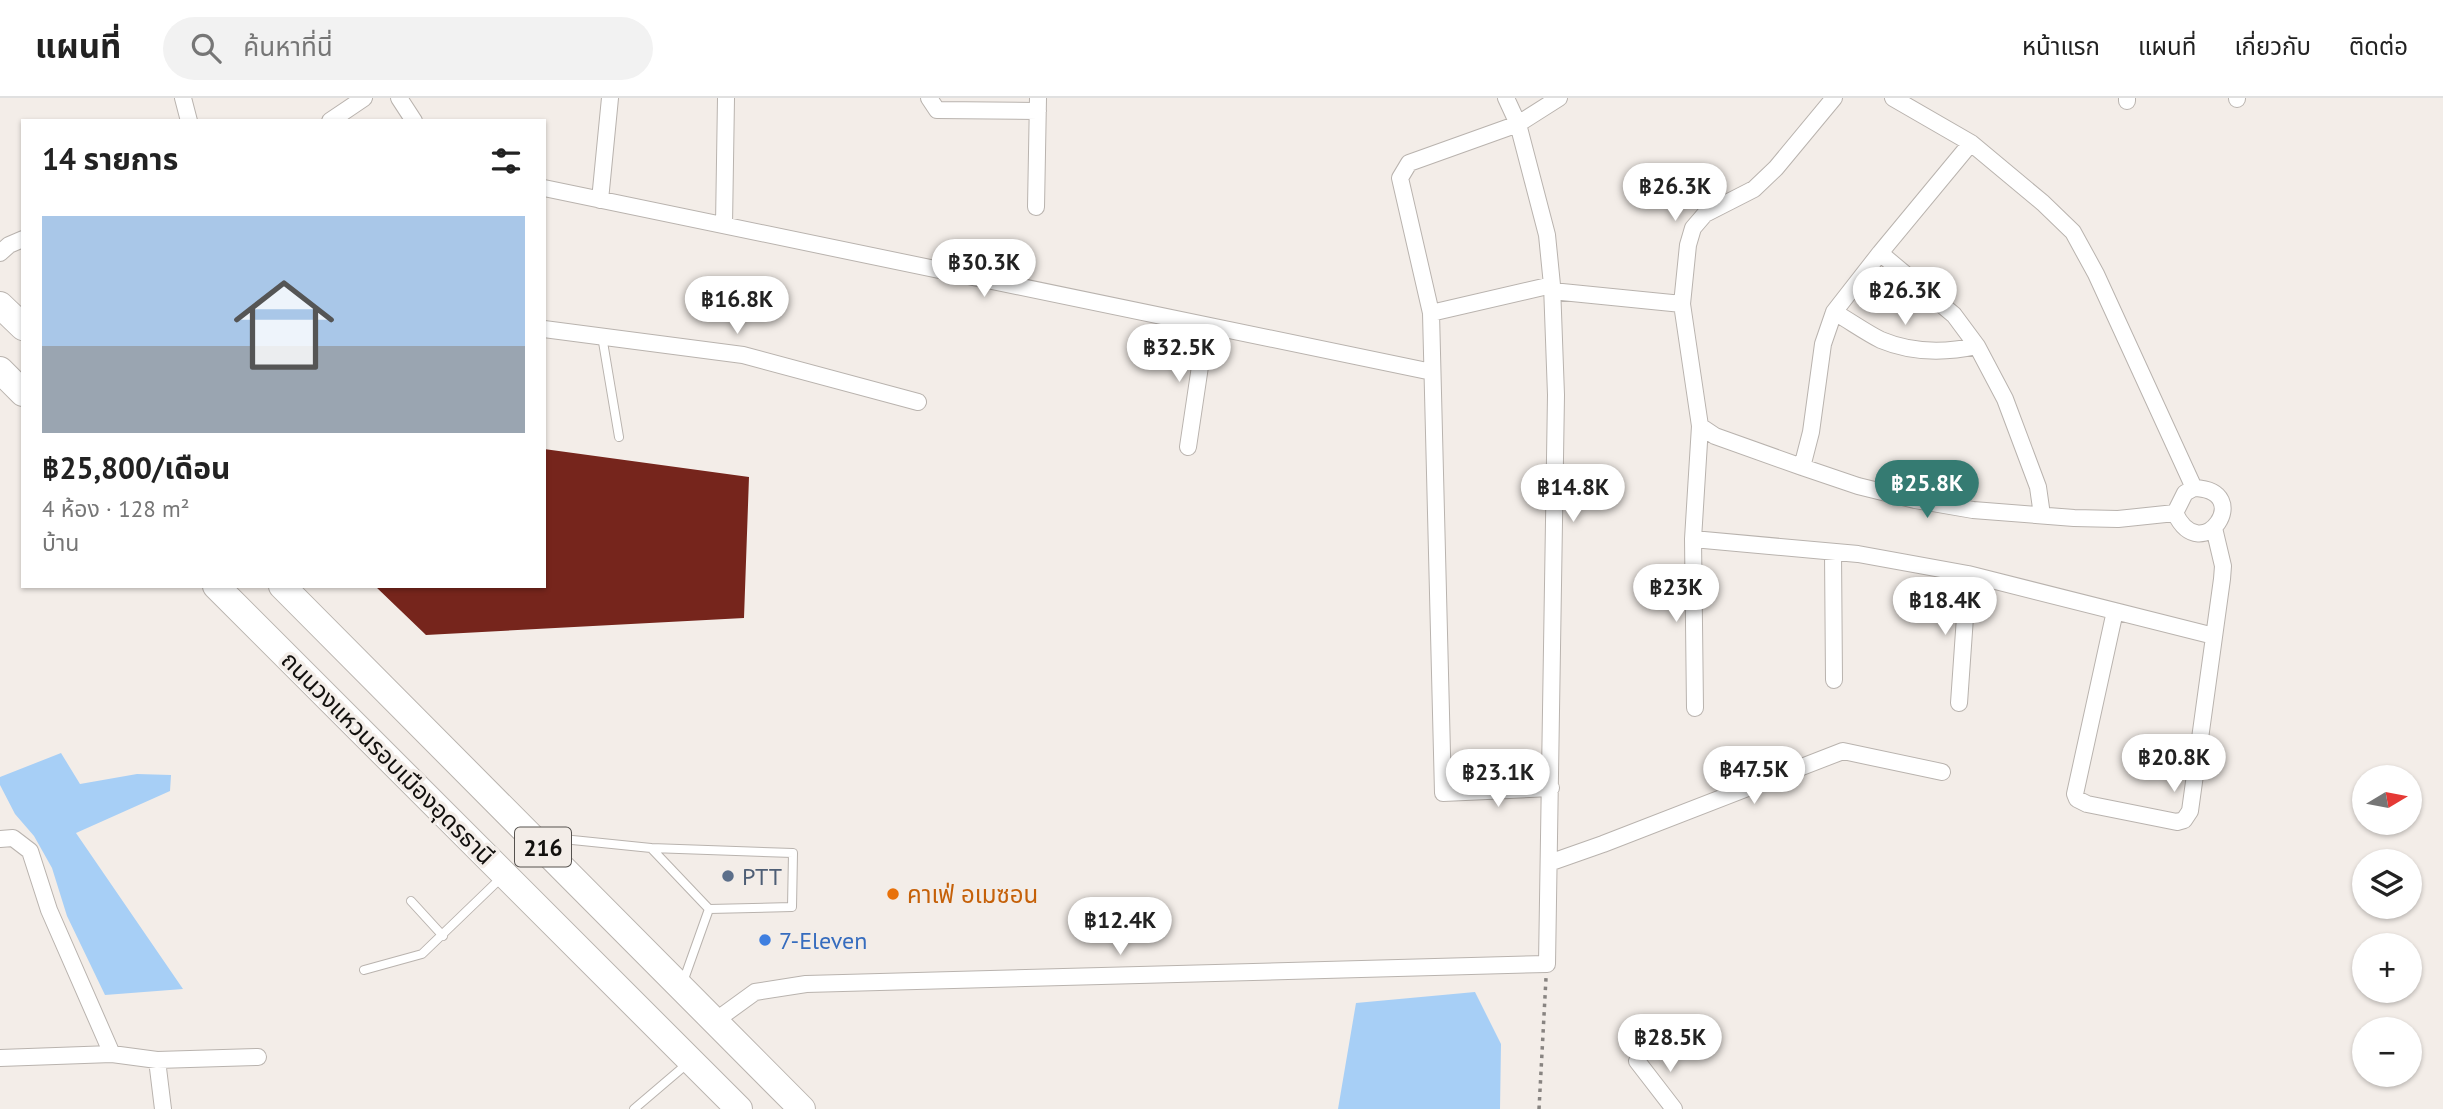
<!DOCTYPE html>
<html lang="th">
<head>
<meta charset="utf-8">
<style>
  body { margin:0; font-family:"PT Sans","Noto Sans Thai",sans-serif; background:#f2f2f2; color:#222; height:100vh; display:flex; flex-direction:column; font-size:26px; white-space:nowrap }
  * { box-sizing:border-box; margin:0 }
  p { font-size:23px; color:#767676 }
  .icon { flex:none; width:38px; height:38px; fill:none; stroke:currentColor; stroke-width:2; stroke-linecap:round; stroke-linejoin:round }
  .map { position:relative; flex:1; overflow:hidden }
  .details { position:absolute; left:21px; top:21px; width:525px; height:469px; display:flex; flex-direction:column; background:#fff; border-radius:0px; box-shadow:0 2px 5px #0004 }
  .details>* { flex:none }
  .needle { width:46px; rotate:80deg }
  .fabs { position:absolute; left:2352px; top:667px; display:grid; gap:14px }
  .fabs a { display:grid; place-items:center; width:70px; height:70px; border-radius:50%; background:#fff; box-shadow:0 2px 5px #0004; font-size:35px }
  .price { position:absolute; translate:-50% -60px; padding:0 16px; border-radius:24px; background:#fff; color:#222; font-size:23px; line-height:46px; filter:drop-shadow(0 2px 4px #0008) }
  .price::after { content:''; position:absolute; left:50%; top:42px; width:21px; height:16px; margin-left:-10px; background:inherit; clip-path:polygon(0 0,100% 0,50% 100%) }
  .price.current { background:#357b72; color:#fff }
  ul { padding:0; list-style:none }
  li { display:grid; align-content:center; gap:14px; height:371px; padding:0 21px }
  li span { display:grid; place-items:center; height:217px; border-radius:0px; color:#555 }
  li>.icon { margin-inline-start:auto }
  span .icon { width:126px; height:126px; fill:#fffc; stroke-width:1 }
  li b { font-size:30px }
  h2 { display:flex; justify-content:space-between; align-items:center; height:84px; padding:0 21px; font-size:30px }
  header { display:flex; align-items:center; gap:42px; box-sizing:border-box; height:98px; padding:0 35px; background:#fff; border-bottom:2px solid #e0e0e0 }
  header strong { font-size:33px }
  nav { display:flex; gap:38px; margin-inline-start:auto; font-size:24px }
  .search { width:490px; height:63px; background:#f2f2f2; display:flex; align-items:center; gap:18px; box-sizing:border-box; padding:0 24px; border-radius:38px; color:#767676; font-size:26px }
  .map>svg:first-child { display:block }
</style>
</head>
<body>
<header>
<strong>แผนที่</strong>
<div class="search"><svg class="icon" aria-label="search" viewBox="0 0 24 24"><circle cx="10" cy="10" r="6"/><path d="M15 15l6 6"/></svg>ค้นหาที่นี่</div>
<nav><a>หน้าแรก</a><a>แผนที่</a><a>เกี่ยวกับ</a><a>ติดต่อ</a></nav>
</header>
<div class="map">
<svg width="2443" height="1011" viewBox="0 0 2443 1011">
  <rect width="100%" height="100%" fill="#f3ede8"/>
  <!-- water -->
  <path fill="#a7cff6" d="M61 655 80 686 137 676 171 677 170 693 76 735 183 891 105 897 67 818 52 770 34 738 15 716 0 687V679Z
    M1475 894 1501 946 1500 1011H1338L1356 905Z"/>
  <!-- building -->
  <path fill="#76251c" d="M544 351 749 379 744 520 426 537 375 488H544Z"/>
  <g fill="none" stroke-linecap="round" stroke-linejoin="round">
    <!-- lane casing -->
    <g stroke="#b9b3ae" stroke-width="10">
      <path id="lane" d="M602 238 619 339
        M543 739 651 750 709 811 683 884
        M651 750 793 755 792 809 709 811
        M411 803 443 838
        M364 872 422 856 502 779
        M634 1011 688 965"/>
    </g>
    <!-- street casing -->
    <g stroke="#b9b3ae" stroke-width="18">
      <path id="street" d="M183 0 189 23
        M399 0 414 23
        M929 0 937 12 1038 13
        M1893 0 1971 45 2043 105 2073 134 2096 176 2194 390
        M2127 0V3
        M2237 0V1
        M330 23 364 0
        M544 90 1432 274
        M600 102 610 0
        M1036 109 1038 0
        M724 127 726 0
        M0 155 9 147 23 141
        M1880 155 1954 217 1977 248 2005 301 2038 389 2042 417
        M1552 193 1682 206
        M1834 214C1850 223 1865 234 1881 242 1912 255 1945 255 1977 248
        M1431 215 1552 187
        M544 231 743 257 918 304
        M1700 328 1715 338 1802 369 1858 388 1915 402 1973 412 2074 420 2118 421 2175 415
        M1188 349 1206 228
        M1802 369 1811 334 1823 246 1834 214 1880 155 1971 45
        M2194 390C2256 392 2202 472 2175 415L2185 395Z
        M1693 441 1858 456 1968 476 2214 538
        M1833 455 1834 582
        M2115 513 2075 696 2077 701 2087 706 2177 724 2184 722 2190 713 2222 481 2223 468 2214 430
        M1959 605 1968 476
        M1695 610 1693 441 1700 328 1682 206 1688 147 1693 130 1705 116 1754 91 1776 70 1834 0
        M1551 690 1443 695 1431 215 1400 80 1409 65 1518 26 1559 0
        M0 741 13 740 30 753 49 812 112 956
        M1549 765 1603 746 1843 653 1942 674
        M715 923 755 894 806 886 1547 866 1556 297 1552 187 1547 137 1518 26 1506 0
        M0 960 112 956 157 962 258 959
        M157 962 163 1011
        M1637 963 1674 1011"/>
    </g>
    <!-- primary casing -->
    <g stroke="#b9b3ae" stroke-width="28">
      <path id="primary" d="M0 207 23 229
        M0 272 23 295
        M216 488 739 1011
        M282 488 802 1011"/>
    </g>
    <!-- path -->
    <path stroke="#888481" stroke-width="3.5" stroke-dasharray="3.5 5" stroke-linecap="butt" d="M1539 1011 1546 880"/>
    <!-- lane -->
    <use href="#lane" stroke="#fff" stroke-width="8"/>
    <!-- street -->
    <use href="#street" stroke="#fff" stroke-width="16"/>
    <!-- primary -->
    <use href="#primary" stroke="#fff" stroke-width="26"/>
  </g>
  <!-- markers -->
  <circle fill="#5c6f8a" stroke="#f3ede8" stroke-width="2.5" cx="728" cy="778" r="7"/>
  <circle fill="#e8710a" stroke="#f3ede8" stroke-width="2.5" cx="893" cy="796" r="7"/>
  <circle fill="#3f7fe0" stroke="#f3ede8" stroke-width="2.5" cx="765" cy="842" r="7"/>
  <g text-anchor="middle" dominant-baseline="central" stroke-width="7" stroke-linejoin="round" paint-order="stroke">
    <!-- shield labels -->
    <rect fill="#f3ede8" stroke="#56524f" stroke-width="2" x="515" y="729.5" width="56" height="39" rx="5"/>
    <g font-size="23" font-weight="bold" fill="#12100e">
      <text x="543" y="749">216</text>
    </g>
    <!-- street labels -->
    <g font-size="24" fill="#12100e" stroke="#f3ede8">
      <text transform="translate(388 660) rotate(45)">ถนนวงแหวนรอบเมืองอุดรธานี</text>
    </g>
    <!-- service labels -->
    <g font-size="24" fill="#4e5e75" stroke="#f3ede8" text-anchor="start">
      <text x="742" y="778">PTT</text>
    </g>
    <!-- food labels -->
    <g font-size="24" fill="#c56008" stroke="#f3ede8" text-anchor="start">
      <text x="907" y="796">คาเฟ่ อเมซอน</text>
    </g>
    <!-- shop labels -->
    <g font-size="24" fill="#366cbe" stroke="#f3ede8" text-anchor="start">
      <text x="779" y="842">7-Eleven</text>
    </g>
  </g>
</svg>
<div class="fabs">
<a><svg class="needle" viewBox="-14 -14 28 28"><path d="M0-13l5 13h-10z" fill="#e53935"/><path d="M0 13l5-13h-10z" fill="#767676"/></svg></a>
<a><svg class="icon" aria-label="layers" viewBox="0 0 24 24"><path d="M12 4l9 5-9 5-9-5zM3 14l9 5 9-5"/></svg></a>
<a>+</a>
<a>−</a>
</div>
<b class="price" style="left:1675px;top:125px">฿26.3K</b>
<b class="price" style="left:984px;top:201px">฿30.3K</b>
<b class="price" style="left:1905px;top:229px">฿26.3K</b>
<b class="price" style="left:737px;top:238px">฿16.8K</b>
<b class="price" style="left:1179px;top:286px">฿32.5K</b>
<b class="price current" style="left:1927px;top:422px">฿25.8K</b>
<b class="price" style="left:1573px;top:426px">฿14.8K</b>
<b class="price" style="left:1676px;top:526px">฿23K</b>
<b class="price" style="left:1945px;top:539px">฿18.4K</b>
<b class="price" style="left:2174px;top:696px">฿20.8K</b>
<b class="price" style="left:1754px;top:708px">฿47.5K</b>
<b class="price" style="left:1498px;top:711px">฿23.1K</b>
<b class="price" style="left:1120px;top:859px">฿12.4K</b>
<b class="price" style="left:1670px;top:976px">฿28.5K</b>
<section class="details">
<h2>14 รายการ<svg class="icon" aria-label="filters" viewBox="0 0 24 24"><path d="M4 7h16M4 17h16"/><circle cx="9" cy="7" r="2"/><circle cx="15" cy="17" r="2"/></svg></h2>
<ul>
<li><span style="background:linear-gradient(#a9c7e8 60%,#9aa5b1 0)"><svg class="icon" aria-label="home" viewBox="0 0 24 24"><path d="M3 11l9-7 9 7M6 9v11h12V9"/></svg></span><div><b>฿25,800/เดือน</b><p>4 ห้อง · 128 m²</p><p>บ้าน</p></div></li>
</ul>
</section>
</div>
</body>
</html>
